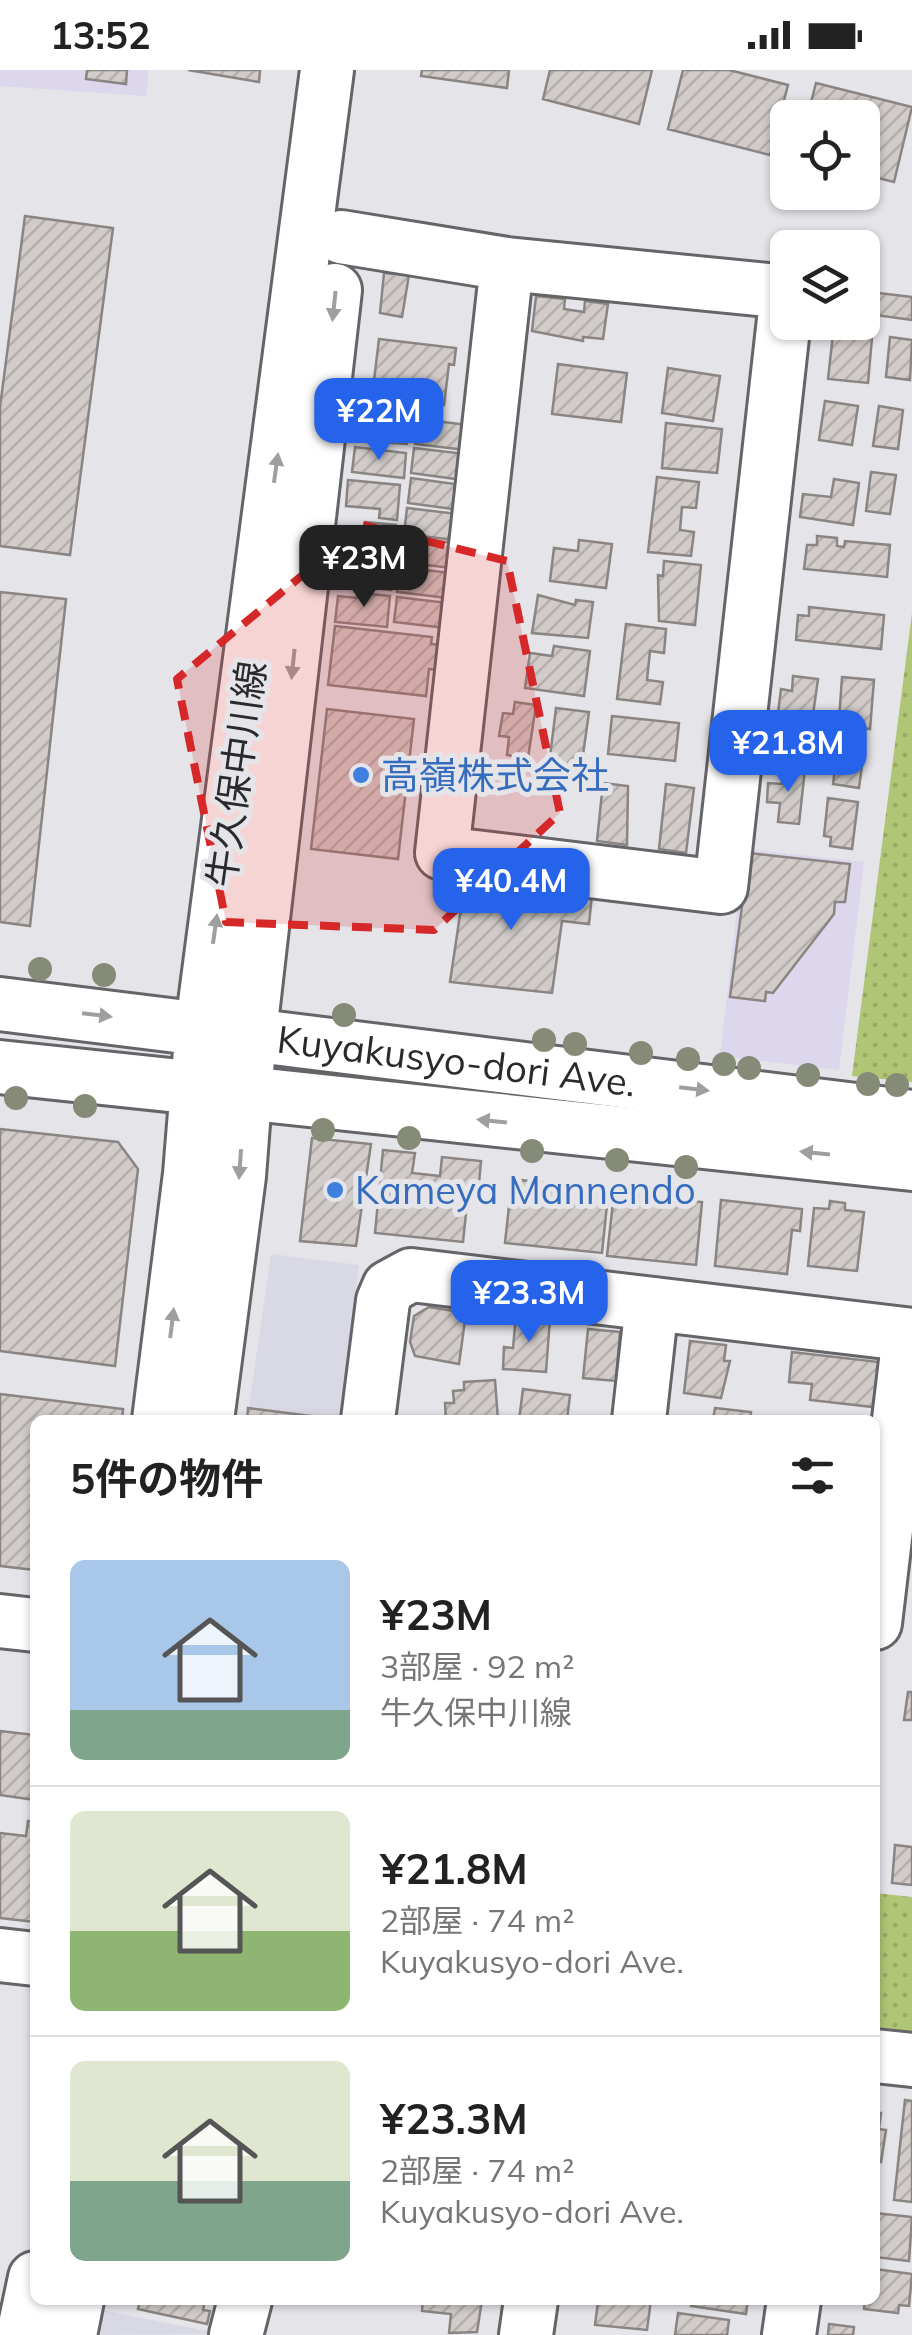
<!DOCTYPE html>
<html lang="ja">
<head>
<meta charset="utf-8">
<style>
  body { margin:0; font-family:Mulish,"Noto Sans JP",sans-serif; background:#f6f6f6; color:#222; height:100vh; display:flex; flex-direction:column; font-size:38px; white-space:nowrap }
  * { box-sizing:border-box; margin:0 }
  p { font-size:32px; color:#767676 }
  .icon { flex:none; width:55px; height:55px; fill:none; stroke:currentColor; stroke-width:2; stroke-linecap:round; stroke-linejoin:round }
  .map { position:relative; flex:1; overflow:hidden }
  .sheet { position:absolute; left:30px; top:1345px; width:850px; height:890px; display:flex; flex-direction:column; background:#fff; border-radius:15px; box-shadow:0 2px 8px #0004 }
  .sheet>* { flex:none }
  .tools { position:absolute; left:770px; top:30px; display:grid; gap:20px }
  .tools a { display:grid; place-items:center; width:110px; height:110px; border-radius:15px; background:#fff; box-shadow:0 2px 8px #0004; font-size:50px }
  .price { position:absolute; translate:-50% -85px; padding:0 22px; border-radius:20px; background:#2563eb; color:#fff; font-size:32px; line-height:65px; filter:drop-shadow(0 2px 5px #0008) }
  .price::after { content:''; position:absolute; left:50%; top:60px; width:30px; height:22px; margin-left:-15px; background:inherit; clip-path:polygon(0 0,100% 0,50% 100%) }
  .price.current { background:#222; color:#fff }
  ul { padding:0; list-style:none }
  li { display:flex; align-items:center; gap:30px; height:250px; padding:0 40px }
  li+li { border-top:2px solid #e0e0e0 }
  li span { display:grid; place-items:center; flex:none; width:280px; height:200px; border-radius:15px; color:#555 }
  li>.icon { margin-inline-start:auto }
  span .icon { width:120px; height:120px; fill:#fffc; stroke-width:1 }
  li b { font-size:42px }
  h2 { display:flex; justify-content:space-between; align-items:center; height:120px; padding:0 40px; font-size:42px }
  .status { display:flex; justify-content:space-between; align-items:center; height:70px; padding:0 50px; background:#fff; direction:ltr }
  .status svg { height:28px; fill:currentColor }
  .map>svg:first-child { display:block }
</style>
</head>
<body>
<div class="status"><b>13:52</b><svg viewBox="0 0 49 12"><path d="M0 12V9h3v3zM5 12V6h3v6zM10 12V3h3v9zM15 12V0h3v12zM26 1h20v11H26zM47 4h2v5h-2z"/></svg></div>
<div class="map">
<svg width="912" height="2265" viewBox="0 0 912 2265">
  <defs>
    <pattern id="green-dots" width="8" height="8" patternUnits="userSpaceOnUse" patternTransform="scale(2.5)"><rect width="8" height="8" fill="#b0c575"/><path d="M2 2h.1M6 6h.1" fill="none" stroke="#98a965" stroke-width="1.8" stroke-linecap="round"/></pattern>
    <pattern id="building-hatch" width="6" height="6" patternUnits="userSpaceOnUse" patternTransform="scale(2.5)"><rect width="6" height="6" fill="#d1ccc9"/><path d="M-1 1l2-2M0 6l6-6M5 7l2-2" fill="none" stroke="#b4afad"/></pattern>
  </defs>
  <rect width="100%" height="100%" fill="#e4e4e9"/>
  <!-- built -->
  <path fill="#d9d9e6" d="M271 1184 359 1195 341 1350H247Z
    M102 2240 222 2264 97 2265Z"/>
  <!-- education -->
  <path fill="#dcd7ec" d="M0 0H149L146 26 0 16Z
    M744 779 864 792 839 1000 720 986Z"/>
  <!-- green -->
  <path fill="url(#green-dots)" d="M912 543V1012L852 1006Z
    M875 1823 912 1827V1971L875 1966Z"/>
  <!-- building -->
  <path fill="url(#building-hatch)" stroke="#8a8582" stroke-width="2.5" d="M87 0H127L126 14 86 9Z
    M188 0H260L259 12Z
    M422 0H509L507 18 421 6Z
    M550 0H652L639 54 543 29Z
    M683 0H729L788 15 770 85 668 59Z
    M816 13 912 37 894 112 862 104V48H807Z
    M25 146 113 158 70 485 0 476V337Z
    M384 203 409 205 402 247 380 243Z
    M870 222 912 227V250L868 244Z
    M536 226 565 229 564 239 584 242 585 231 608 234 603 269 583 267V271L532 261Z
    M833 264 872 268 868 313 828 309Z
    M890 267 912 270 910 310 886 307Z
    M379 269 456 278 454 295 449 294 444 335 372 327Z
    M558 294 627 303 621 352 552 344Z
    M668 298 720 306 713 351 662 343Z
    M825 331 858 336 852 375 819 370Z
    M879 336 903 340 898 379 873 376Z
    M359 341 410 346 407 374 381 372 382 360 358 358Z
    M418 349 469 355 466 380 415 374Z
    M666 353 722 359 717 403 662 398Z
    M355 377 406 383 404 408 352 402Z
    M414 378 466 384 463 410 411 403Z
    M871 402 896 405 890 444 866 441Z
    M657 407 699 412 696 438 682 437 680 460 694 462 691 486 648 482Z
    M411 408 462 415 460 440 408 433Z
    M834 409 859 413 853 455 800 447 803 424 831 427Z
    M348 410 400 415 397 450 379 448 380 439 346 436Z
    M407 438 458 444 455 470 404 464Z
    M365 452 396 455 394 484 342 479 344 458 364 460Z
    M817 466 837 468V476L844 477 845 471 890 475 887 507 804 499 807 475H817Z
    M404 467 455 473 452 498 401 492Z
    M579 470 612 474 606 518 550 511 554 478 578 481Z
    M344 484 394 490 391 520 368 517 369 510 342 507Z
    M664 491 701 495 695 555 659 551 658 505 663 506Z
    M400 497 451 503 448 528 397 522Z
    M0 522 66 529 30 856 0 852Z
    M358 523 390 526 387 557 335 552 338 526 357 528Z
    M538 525 575 535 576 530 593 532 588 568 532 563Z
    M397 527 448 533 446 558 394 552Z
    M809 537 884 545 881 579 796 570 798 545 809 546Z
    M626 554 666 559 664 583 650 581 647 610 663 612 660 634 617 629Z
    M335 556 432 567 431 574 447 575 445 601 429 599 426 626 328 615Z
    M554 576 590 581 584 626 525 618 530 583 552 586Z
    M793 606 818 609 810 666 784 663 787 644 778 643 781 619 792 621Z
    M842 607 874 610 870 659 852 657V651L839 650Z
    M515 632 536 635 528 688 507 685 509 667 499 666 503 643 513 644Z
    M556 638 589 642 581 699 549 695Z
    M327 639 414 649 398 789 311 779Z
    M612 646 679 653 675 691 608 684Z
    M837 669 865 673 859 718 833 714 835 699 828 698 830 677H836Z
    M783 697 805 699 799 754 778 752 780 733 767 732 768 713 782 714Z
    M603 713 628 716 627 775 597 771Z
    M666 714 694 718 686 783 659 779Z
    M828 728 858 732 852 779 830 776 831 767 824 766Z
    M749 783 850 794 845 832H835L834 844 773 923 766 922 765 931 730 927Z
    M450 807 592 824 589 854 562 851 552 923 450 912 461 838 446 836Z
    M0 1059 118 1072 138 1099 115 1296 0 1281Z
    M312 1068 371 1074 356 1176 300 1171Z
    M383 1080 415 1083 412 1103 440 1106 442 1087 481 1091 478 1125 468 1124 463 1172 375 1163Z
    M512 1109 592 1118V1123L608 1125 602 1183 505 1173Z
    M614 1123 702 1132 696 1195 607 1186Z
    M721 1130 802 1139 800 1161 792 1160 787 1204 715 1196Z
    M830 1131 845 1133V1140L864 1142 857 1201 808 1196 814 1138 829 1139Z
    M429 1237 466 1243 459 1294 415 1286 410 1272 414 1246Z
    M516 1245 550 1248 546 1302 503 1299 504 1277 513 1278Z
    M588 1259 620 1262 616 1311 583 1308Z
    M690 1271 726 1275 724 1291H730L721 1328 684 1323Z
    M792 1282 879 1292 873 1337 810 1330 812 1314 789 1312Z
    M495 1310 498 1350H446L445 1333H454L453 1321 464 1320V1312Z
    M523 1319 570 1325 567 1350H519Z
    M0 1324 123 1339 122 1350H35V1500L0 1496Z
    M248 1338 335 1349V1350H247Z
    M715 1338 751 1342 750 1350H713Z
    M908 1622H912V1650H904Z
    M0 1661 35 1665V1730L0 1725Z
    M28 1751 35 1752V1852L0 1848V1763L26 1766Z
    M895 1775 912 1777V1815L892 1813Z
    M905 2030 912 2031V2132L894 2130Z
    M875 2043H881L879 2059 886 2060 881 2092 875 2091Z
    M875 2143 912 2147 909 2191 875 2187Z
    M875 2199 912 2204 909 2236 899 2235 898 2243 864 2239 865 2230H875Z
    M140 2230H205L203 2240 210 2241 207 2254 138 2239Z
    M423 2230H482L477 2262 449 2263 451 2244 422 2241Z
    M605 2230H651L647 2260 595 2255 598 2231Z
    M692 2230H748L746 2244 691 2236Z
    M678 2243 729 2250 727 2265H675Z
    M829 2254 854 2257 853 2265H828Z"/>
  <g fill="none" stroke-linecap="round" stroke-linejoin="round">
    <!-- minor casing -->
    <g stroke="#656569" stroke-width="58">
      <g id="minor">
        <path d="M341 167 507 194 787 222 721 817 442 783 507 194"/>
        <path id="s1" d="M0 934 912 1047"/>
        <path d="M0 997 912 1094"/>
        <path d="M159 1350 190 1104 202 956 327 0"/>
        <path d="M207 1350 239 1106 250 962 335 220"/>
        <path d="M368 1350 383 1231 389 1217 411 1205 912 1265"/>
        <path d="M639 1350 652 1234"/>
        <path d="M0 1551 35 1555"/>
        <path d="M875 1553 909 1265"/>
        <path d="M0 1885 35 1889"/>
        <path d="M875 1986 912 1990"/>
        <path d="M23 2265 35 2208"/>
        <path d="M70 2265 77 2230"/>
        <path d="M236 2265 245 2230"/>
        <path d="M526 2265 531 2230"/>
        <path d="M789 2265 794 2230"/>
      </g>
    </g>
    <!-- minor -->
    <use href="#minor" stroke="#fff" stroke-width="52"/>
  </g>
  <!-- trees -->
  <g fill="#858b77">
    <circle cx="40" cy="899" r="12"/>
    <circle cx="104" cy="905" r="12"/>
    <circle cx="344" cy="945" r="12"/>
    <circle cx="544" cy="970" r="12"/>
    <circle cx="575" cy="974" r="12"/>
    <circle cx="641" cy="983" r="12"/>
    <circle cx="688" cy="989" r="12"/>
    <circle cx="724" cy="994" r="12"/>
    <circle cx="749" cy="998" r="12"/>
    <circle cx="808" cy="1005" r="12"/>
    <circle cx="868" cy="1014" r="12"/>
    <circle cx="897" cy="1015" r="12"/>
    <circle cx="16" cy="1028" r="12"/>
    <circle cx="85" cy="1036" r="12"/>
    <circle cx="323" cy="1060" r="12"/>
    <circle cx="409" cy="1068" r="12"/>
    <circle cx="532" cy="1081" r="12"/>
    <circle cx="617" cy="1090" r="12"/>
    <circle cx="686" cy="1097" r="12"/>
  </g>
  <!-- one-way arrows -->
  <defs><path id="oneway-solid" d="M-6-.8H1V-3.2L6.5 0L1 3.2V.8H-6Z" transform="scale(2.5)"/></defs>
  <g fill="#9f9fa0">
    <use href="#oneway-solid" transform="translate(334 236) rotate(96)"/>
    <use href="#oneway-solid" transform="translate(276 398) rotate(-82)"/>
    <use href="#oneway-solid" transform="translate(293 594) rotate(96)"/>
    <use href="#oneway-solid" transform="translate(215 859) rotate(-82)"/>
    <use href="#oneway-solid" transform="translate(97 945) rotate(7)"/>
    <use href="#oneway-solid" transform="translate(694 1019) rotate(7)"/>
    <use href="#oneway-solid" transform="translate(492 1051) rotate(-174)"/>
    <use href="#oneway-solid" transform="translate(815 1083) rotate(-174)"/>
    <use href="#oneway-solid" transform="translate(240 1094) rotate(94)"/>
    <use href="#oneway-solid" transform="translate(172 1253) rotate(-83)"/>
  </g>
  <!-- marked area -->
  <path fill="#d62828" fill-opacity="0.2" stroke="#d62828" stroke-width="8" stroke-dasharray="20 12" stroke-linejoin="round" d="M363 455 507 491 560 743 434 860 226 852 177 609Z"/>
  <!-- markers -->
  <g fill="#3f7fe0" stroke="#e4e4e9" stroke-width="4">
    <circle cx="361" cy="705" r="10"/>
    <circle cx="335" cy="1120" r="10"/>
  </g>
  <g text-anchor="middle" dominant-baseline="central" stroke-width="10" stroke-linejoin="round" paint-order="stroke">
    <!-- street labels -->
    <g font-size="38" fill="#2a2a2c" stroke="#e4e4e9">
      <text transform="translate(236 704) rotate(-82)">牛久保中川線</text>
      <text stroke="none"><textPath href="#s1" startOffset="460">Kuyakusyo-dori Ave.</textPath></text>
    </g>
    <!-- shop labels -->
    <g font-size="38" fill="#366cbe" stroke="#e4e4e9" text-anchor="start">
      <text x="381" y="705">高嶺株式会社</text>
      <text x="355" y="1120">Kameya Mannendo</text>
    </g>
  </g>
</svg>
<div class="tools">
<a><svg class="icon" aria-label="locate" viewBox="0 0 24 24"><circle cx="12" cy="12" r="6"/><path d="M12 2v4M12 18v4M2 12h4M18 12h4"/></svg></a>
<a><svg class="icon" aria-label="layers" viewBox="0 0 24 24"><path d="M12 4l9 5-9 5-9-5zM3 14l9 5 9-5"/></svg></a>
</div>
<b class="price" style="left:379px;top:393px">¥22M</b>
<b class="price current" style="left:364px;top:540px">¥23M</b>
<b class="price" style="left:788px;top:725px">¥21.8M</b>
<b class="price" style="left:511px;top:863px">¥40.4M</b>
<b class="price" style="left:529px;top:1275px">¥23.3M</b>
<section class="sheet">
<h2>5件の物件<svg class="icon" aria-label="filters" viewBox="0 0 24 24"><path d="M4 7h16M4 17h16"/><circle cx="9" cy="7" r="2"/><circle cx="15" cy="17" r="2"/></svg></h2>
<ul>
<li><span style="background:linear-gradient(#a9c7e8 75%,#7fa58c 0)"><svg class="icon" aria-label="home" viewBox="0 0 24 24"><path d="M3 11l9-7 9 7M6 9v11h12V9"/></svg></span><div><b>¥23M</b><p>3部屋 · 92 m²</p><p>牛久保中川線</p></div></li>
<li><span style="background:linear-gradient(#dfe7d0 60%,#8fb573 0)"><svg class="icon" aria-label="home" viewBox="0 0 24 24"><path d="M3 11l9-7 9 7M6 9v11h12V9"/></svg></span><div><b>¥21.8M</b><p>2部屋 · 74 m²</p><p>Kuyakusyo-dori Ave.</p></div></li>
<li><span style="background:linear-gradient(#dfe7d0 60%,#7fa58c 0)"><svg class="icon" aria-label="home" viewBox="0 0 24 24"><path d="M3 11l9-7 9 7M6 9v11h12V9"/></svg></span><div><b>¥23.3M</b><p>2部屋 · 74 m²</p><p>Kuyakusyo-dori Ave.</p></div></li>
</ul>
</section>
</div>
</body>
</html>
